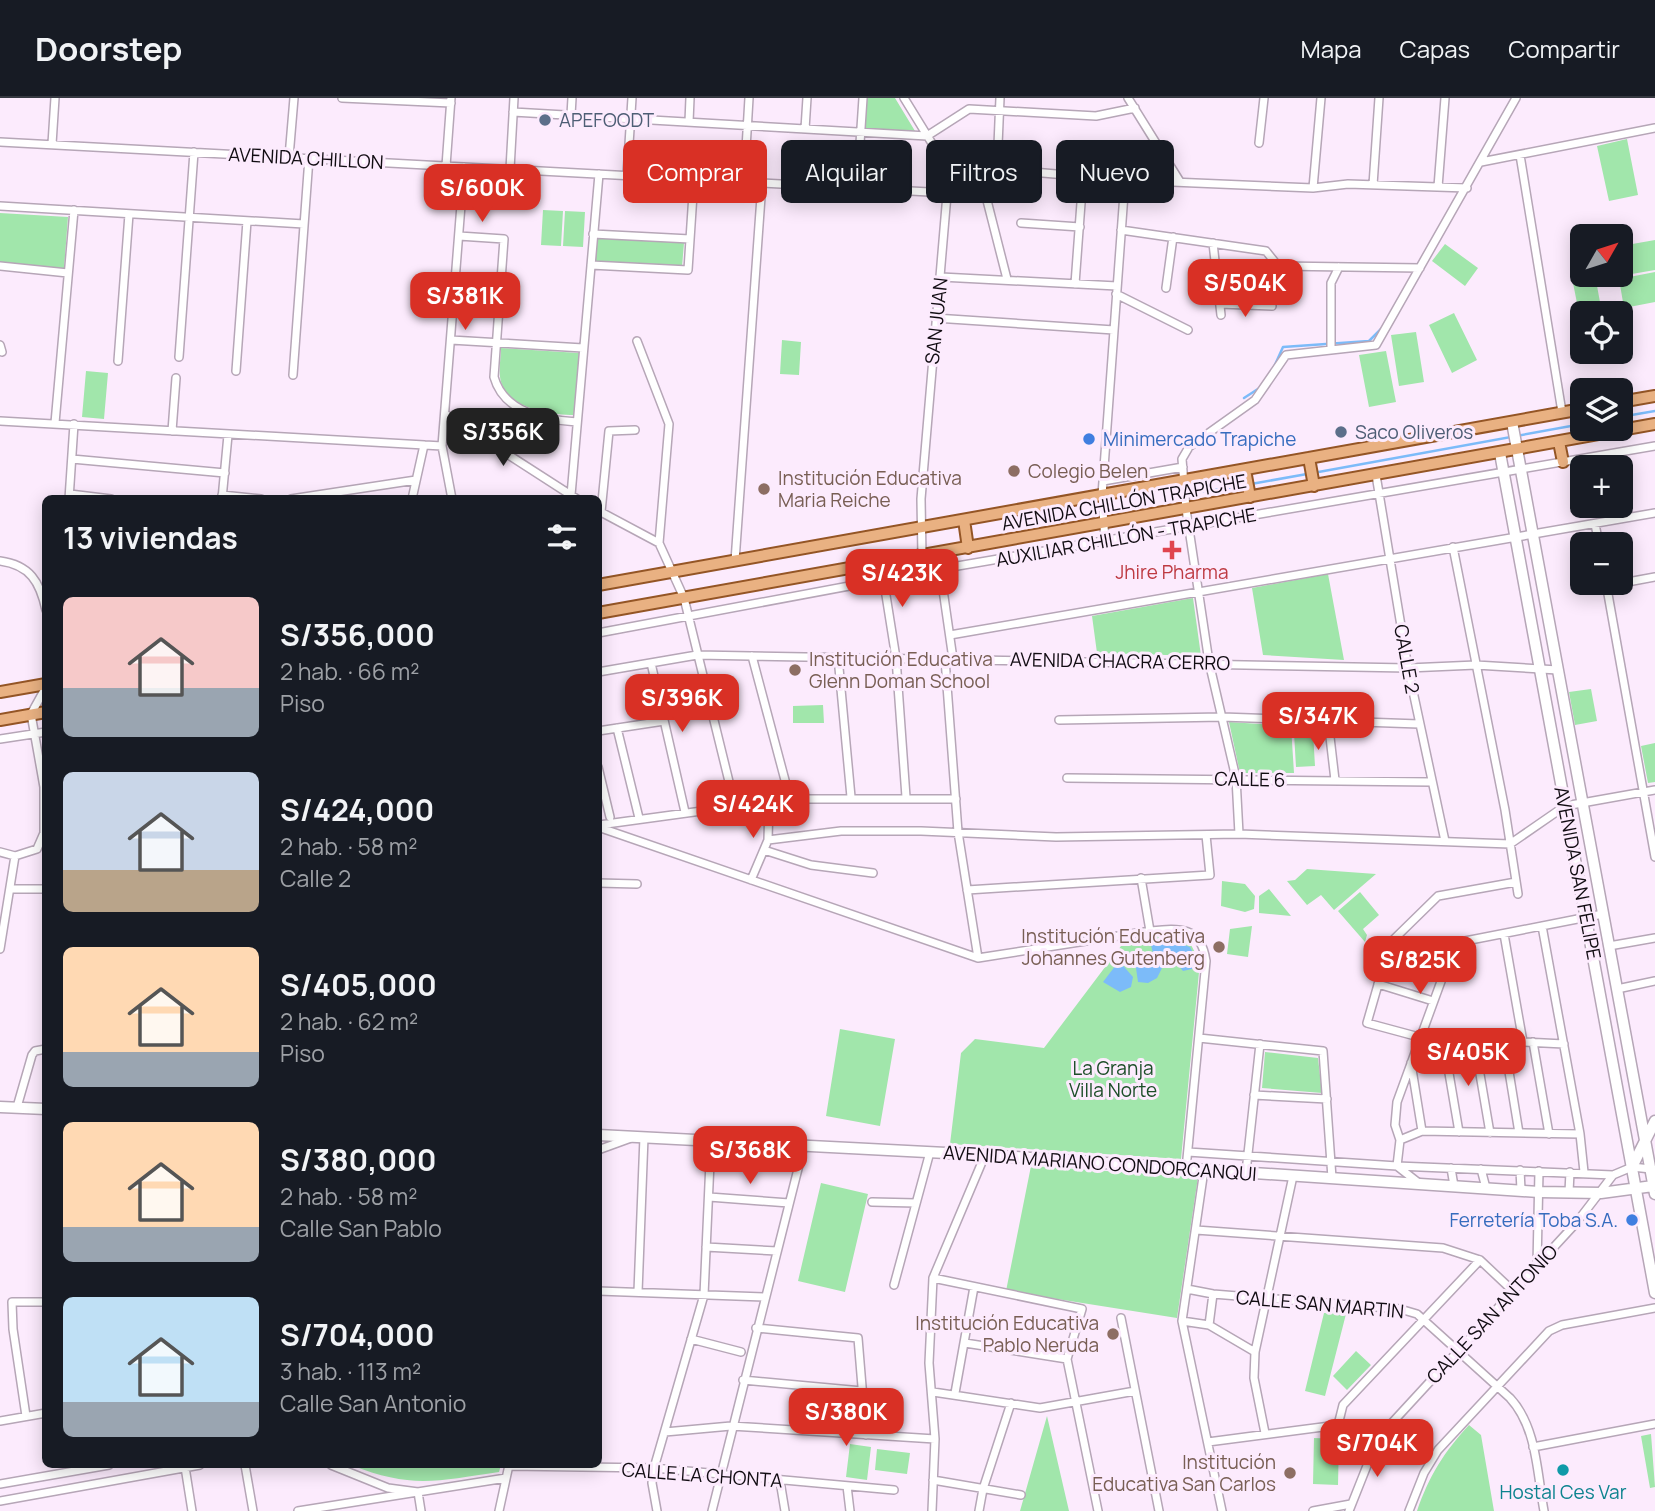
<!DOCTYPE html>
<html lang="es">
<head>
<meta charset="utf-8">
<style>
  body { margin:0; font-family:Manrope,sans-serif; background:#20242c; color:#f1f3f6; height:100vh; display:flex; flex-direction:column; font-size:26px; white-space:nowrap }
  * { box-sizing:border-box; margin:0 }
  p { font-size:23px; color:#9ea1a6 }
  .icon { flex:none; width:38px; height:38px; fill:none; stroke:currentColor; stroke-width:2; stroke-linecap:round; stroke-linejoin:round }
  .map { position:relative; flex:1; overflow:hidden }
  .panel { position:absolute; left:42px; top:397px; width:560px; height:973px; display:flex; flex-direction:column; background:#171b24; border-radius:10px; box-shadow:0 4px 18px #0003 }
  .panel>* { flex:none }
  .hud { position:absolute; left:623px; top:42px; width:665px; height:63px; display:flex; gap:14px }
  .needle { width:46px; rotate:51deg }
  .controls { position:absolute; left:1570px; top:126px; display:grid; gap:14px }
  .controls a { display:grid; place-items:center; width:63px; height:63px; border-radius:10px; background:#171b24; box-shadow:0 4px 18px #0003; font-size:35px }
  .price { position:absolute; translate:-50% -60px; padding:0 16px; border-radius:14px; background:#d93025; color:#fff; font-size:23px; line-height:46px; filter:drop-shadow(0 2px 4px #0008) }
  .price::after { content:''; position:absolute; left:50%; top:42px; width:21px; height:16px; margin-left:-10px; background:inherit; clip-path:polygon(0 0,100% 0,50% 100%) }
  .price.on { background:#222; color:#fff }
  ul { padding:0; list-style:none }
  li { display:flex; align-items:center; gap:21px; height:175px; padding:0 21px }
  li span { display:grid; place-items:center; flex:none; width:196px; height:140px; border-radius:10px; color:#555 }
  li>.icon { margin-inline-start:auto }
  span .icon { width:84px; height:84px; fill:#fffc; stroke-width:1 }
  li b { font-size:30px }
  h2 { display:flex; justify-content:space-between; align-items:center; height:84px; padding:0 21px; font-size:30px }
  .pill { padding:0 24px; border-radius:10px; background:#171b24; box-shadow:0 4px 18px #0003; font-size:24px; line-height:63px }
  .pill.on { background:#d93025; color:#fff }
  header { display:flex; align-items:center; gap:42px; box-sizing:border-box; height:98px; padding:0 35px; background:#171b24; border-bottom:2px solid #363941 }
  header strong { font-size:33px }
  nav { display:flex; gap:38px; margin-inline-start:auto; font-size:24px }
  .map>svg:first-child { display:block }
</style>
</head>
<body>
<header>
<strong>Doorstep</strong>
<nav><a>Mapa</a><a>Capas</a><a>Compartir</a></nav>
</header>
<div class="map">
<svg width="1655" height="1413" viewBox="0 0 1655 1413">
  <rect width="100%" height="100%" fill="#fcebfd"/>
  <!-- green -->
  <path fill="#a1e6ab" d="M867 0H895L915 33 865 30Z
    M1627 41 1638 97 1609 103 1597 48Z
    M543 112 563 113 561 148 541 147Z
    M565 113 585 114 583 149 563 148Z
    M0 115 68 119 64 171 0 166Z
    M596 140 684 145 682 169 595 164Z
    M1655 142V172L1620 178 1621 148Z
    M1445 146 1478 170 1465 188 1432 163Z
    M1655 174V204L1624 210 1619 181Z
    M1595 177 1602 215H1582L1580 220 1572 180Z
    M1454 215 1477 262 1452 275 1429 227Z
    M1416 234 1424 284 1399 288 1391 237Z
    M782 242 801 244 799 277 780 276Z
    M501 250 579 255 574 317C550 317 510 311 501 284 498 273 501 260 501 250Z
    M1386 253 1396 304 1369 309 1359 257Z
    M86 273 108 275 104 321 82 319Z
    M1328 476 1344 562 1263 557 1252 490Z
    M1193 500 1201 558 1097 555 1092 518Z
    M1591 591 1597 623 1575 627 1569 594Z
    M823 607 824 625H793V608Z
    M1229 624 1291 628 1294 675H1240Z
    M1313 634 1315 668 1296 669 1294 635Z
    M1655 645V684L1648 685 1641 648Z
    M1307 771 1376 776 1334 812 1321 797 1307 807 1287 783 1295 782Z
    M1222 783 1245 786 1255 798 1254 811 1245 814 1221 808Z
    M1269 791 1291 818 1259 815V798Z
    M1360 794 1379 817 1363 831 1367 837 1365 844 1338 813Z
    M1252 828 1248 859 1227 856 1230 831Z
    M1162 837 1190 845 1200 864 1181 1061 950 1046 961 955 975 941 1044 950 1124 844Z
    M840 931 895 941 880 1028 826 1018Z
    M1265 954 1318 960 1322 995 1262 990Z
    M1031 1068 1198 1079 1177 1220 1006 1193Z
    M821 1085 868 1096 845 1194 798 1183Z
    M1324 1215 1346 1216 1325 1298 1305 1293Z
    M1356 1253 1371 1267 1347 1292 1333 1278Z
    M822 1292 858 1295 861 1333 818 1331Z
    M1047 1318 1069 1413H1020Z
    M1469 1327 1481 1337 1494 1413H1417C1429 1378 1444 1354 1469 1327Z
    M1651 1336 1655 1389 1650 1390 1641 1338Z
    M1314 1340 1339 1341 1338 1387 1313 1386Z
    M850 1346 871 1349 867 1382 846 1379Z
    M877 1351 910 1355 907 1376 875 1372Z
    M351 1367H501L499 1374C437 1383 411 1391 351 1367Z"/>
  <!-- water -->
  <path fill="#7cbbf9" d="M1165 840 1190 849 1196 861 1192 871 1183 873 1178 867V860L1167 856 1154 859 1151 847 1158 841Z
    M1139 850 1148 860 1163 868 1157 880 1148 885 1138 884 1136 870 1127 860Z
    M1119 863 1133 879 1131 889 1120 894 1103 884Z"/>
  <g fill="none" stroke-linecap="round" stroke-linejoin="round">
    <!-- stream -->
    <path stroke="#7cbbf9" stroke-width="2.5" d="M1274 269 1283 249 1369 243 1381 231
      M1244 300 1261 289
      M1620 319 1655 313
      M1313 375 1582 326
      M1251 386 1307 376
      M1193 395 1245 387"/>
    <!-- street casing -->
    <g stroke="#b6a6b7" stroke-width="10">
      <path id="street" d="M342 0 451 5
        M904 0 949 73 921 401 922 458
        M1128 0 1179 82
        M513 14 927 38 969 11 1096 18 1135 10
        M571 17 572 0
        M689 24 690 0
        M805 31 807 0
        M0 44 948 95
        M1259 45 1264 0
        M52 46 55 0
        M1520 57 1562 314
        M289 59 294 0
        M1481 64 1655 30
        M446 68 451 0
        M510 71 514 0
        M979 71 1007 181
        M997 71 1000 0
        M949 73 997 71 1125 82 1313 90 1348 86 1467 90
        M627 77 632 0
        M744 84 749 0
        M1373 87 1379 0
        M1438 89 1445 0
        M857 90 863 0
        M1313 90 1321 0
        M0 108 304 126
        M1021 125 1080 129
        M1121 132 1266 153 1278 168 1420 170
        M593 136 690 141
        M459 138 504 141 494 279C504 315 545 322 577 324
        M1213 145 1221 217
        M591 167 688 172 694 81
        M0 168 68 175
        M941 179 1117 188
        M1075 186 1083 78
        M1166 190 1173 139
        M1116 196 1188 232
        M1220 206 1272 208
        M935 220 1114 232
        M451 242 583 250
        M637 243 669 326 659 445 684 500 735 708
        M0 247 2 254
        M1331 251V185L1339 169
        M179 259 194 54
        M118 263 129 116
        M236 273 247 123
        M293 277 309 60
        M445 316 577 401
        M0 323 442 348
        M55 325 74 112
        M172 333 176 280
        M72 361 225 375
        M1376 377 1408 570 1445 743
        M1103 383 1183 369
        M70 396 111 401
        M222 397 261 401
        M571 397 599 76
        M69 401 74 326
        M222 401 228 337
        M291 401 416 382
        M412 401 424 347
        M452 401 442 348 464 69
        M599 413 659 445
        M601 414 609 333 635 332
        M1595 426 1599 446
        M1105 443 1102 397 1125 82
        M1453 449 1505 712 1518 796
        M0 463C30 467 40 484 46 512
        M735 463 762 85
        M881 466 896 560 906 699
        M940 471 953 561
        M1606 485 1655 759
        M1606 488 1655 479
        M598 535 940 471 1655 348
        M950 537 1655 415
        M752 558 790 701
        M838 559 851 699
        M945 561 958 734 978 860
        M651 565 685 714
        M598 574 697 557 1408 570 1476 567 1558 572
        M1059 622 1222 619 1419 626
        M1328 622 1335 682
        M617 630 639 720
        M598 633 664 623
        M0 641 46 634
        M598 669 610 719
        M1067 680 1432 684
        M599 727 790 701H956
        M598 729 978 860 1150 833C1180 830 1201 828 1206 863L1186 1071
        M1239 736 1236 680 1209 564 1186 411 1182 361 1189 349 1255 302 1286 257 1376 247 1516 0
        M768 742 841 733H921L1056 739 1239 736 1510 746 1565 708 1655 692
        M764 752 811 767 873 775
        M0 754 15 758
        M1141 780 1150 833
        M751 782 768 742 769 704
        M1516 784 1438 798 1390 845 1367 925 1419 939 1564 946
        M598 785 637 786
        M11 791H46
        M967 792 1210 777 1206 737
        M1542 828 1580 1036 1584 1074
        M1504 836 1523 944
        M1609 848 1655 840
        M0 851 15 758 37 751 44 735V689L31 616 46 589
        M1388 851 1446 870
        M1378 886 1433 903
        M1617 891 1655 883
        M1199 940 1323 953 1332 1080
        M1443 940 1459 1034
        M1474 941 1490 1035
        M1504 943 1519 1035
        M1533 944 1549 1036
        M1411 965 1422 1033
        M1254 997 1327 1001
        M17 1009 32 957 35 953 46 951
        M1400 1042 1395 1027 1397 1004 1455 845 1603 816
        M598 1052 631 1040
        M1188 1054 1397 1068 1613 1077
        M1451 1070 1454 1088
        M1481 1071 1486 1090
        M1204 1072 1182 1223 1222 1413
        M1520 1072 1521 1092
        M1246 1074 1260 946
        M1420 1086 1397 1068 1400 1042 1422 1033 1580 1036
        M1569 1094 1570 1074
        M709 1099 789 1105
        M872 1104 916 1105
        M1196 1132 1443 1150 1480 1162 1513 1193
        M706 1149 777 1153
        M1537 1167 1539 1073
        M933 1180 1082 1211 1067 1261 1098 1413
        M894 1187 930 1054
        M1187 1191 1213 1196 1400 1211 1417 1216 1510 1300C1537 1329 1537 1375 1544 1413
        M598 1193 764 1199
        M638 1194 644 1039
        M1121 1220 1159 1413
        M1182 1223 1209 1227 1255 1254
        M1209 1227 1213 1196
        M756 1230 858 1240 866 1337
        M691 1241 741 1254
        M965 1245 1067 1261
        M743 1282 862 1293
        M933 1294 1040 1310 1135 1293
        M955 1295 974 1189
        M26 1318 13 1231 12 1204H46
        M0 1323 46 1315
        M1338 1327 1343 1307 1480 1162
        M665 1334 731 1328 935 1341
        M1265 1335 1254 1280 1255 1254 1293 1078
        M1208 1344 1338 1327 1350 1328 1378 1340
        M1533 1349 1655 1326
        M245 1367 253 1413
        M331 1367 388 1390 418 1394 421 1413
        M509 1368 654 1370 894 1392
        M185 1369 192 1413
        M933 1382 1021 1397
        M780 1383 785 1413
        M0 1386 109 1367
        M847 1388 850 1413
        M0 1403 200 1367
        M298 1413 506 1380
        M499 1413 509 1367
        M657 1413 652 1385 654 1370 704 1197 711 1042
        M712 1413 804 1047
        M932 1413 935 1341 929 1265 933 1180 985 1057
        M979 1413 983 1391 1011 1305
        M1313 1413 1351 1406
        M1349 1413 1378 1340 1577 1124 1613 1077 1632 1069 1651 1071
        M1409 1413 1424 1375 1438 1352 1549 1233 1562 1227 1655 1210"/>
    </g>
    <!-- secondary casing -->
    <g stroke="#b6a6b7" stroke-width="13">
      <path id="secondary" d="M1512 324 1655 1096
        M1500 355 1655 1195
        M0 1009 46 1011
        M598 1037 985 1057 1539 1094 1601 1095 1653 1088
        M1632 1069 1655 1023"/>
    </g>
    <!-- primary casing -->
    <g stroke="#945525" stroke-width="14">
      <path id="primary" d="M1620 304 1655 298
        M1559 344 1563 364
        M1309 360 1314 388
        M1245 372 1250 399
        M964 422 968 450
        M598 487 1582 311
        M598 515 1655 326
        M0 594 46 586
        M0 622 46 614"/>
    </g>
    <!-- street -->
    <use href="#street" stroke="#fff" stroke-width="7"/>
    <!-- secondary -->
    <use href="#secondary" stroke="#fff" stroke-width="10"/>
    <!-- primary -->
    <use href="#primary" stroke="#e9b182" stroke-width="10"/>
  </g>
  <!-- markers -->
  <g fill="#5c6f8a" stroke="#fcebfd" stroke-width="2.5">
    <circle cx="545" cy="22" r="7"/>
    <circle cx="1341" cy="334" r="7"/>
  </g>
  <g fill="#3f7fe0" stroke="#fcebfd" stroke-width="2.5">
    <circle cx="1089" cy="341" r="7"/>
    <circle cx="1632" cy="1122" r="7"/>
  </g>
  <g fill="#8d6e63" stroke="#fcebfd" stroke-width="2.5">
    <circle cx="1014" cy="373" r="7"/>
    <circle cx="764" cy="391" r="7"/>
    <circle cx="795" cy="572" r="7"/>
    <circle cx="1219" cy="849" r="7"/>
    <circle cx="1113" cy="1236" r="7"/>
    <circle cx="1290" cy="1375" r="7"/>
  </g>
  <path fill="#e0444e" stroke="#fcebfd" stroke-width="2.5" d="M1168.5 441.5h7v7h7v7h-7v7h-7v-7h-7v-7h7z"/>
  <circle fill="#0f9aa8" stroke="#fcebfd" stroke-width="2.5" cx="1563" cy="1372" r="7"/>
  <g text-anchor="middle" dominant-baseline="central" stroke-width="6" stroke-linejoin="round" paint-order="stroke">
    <!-- service labels -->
    <g font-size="19" fill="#4e5e75" stroke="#fcebfd" text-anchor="start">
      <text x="559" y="22">APEFOODT</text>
      <text x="1355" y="334">Saco Oliveros</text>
    </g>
    <!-- street labels -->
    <g font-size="19" fill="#110c12" stroke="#fcebfd">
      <text transform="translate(306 60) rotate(3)">AVENIDA CHILLON</text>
      <text transform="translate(936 223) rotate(-84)">SAN JUAN</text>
      <text transform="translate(1124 404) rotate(-10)">AVENIDA CHILLÓN TRAPICHE</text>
      <text transform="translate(1126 439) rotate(-10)">AUXILIAR CHILLÓN - TRAPICHE</text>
      <text transform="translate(1407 561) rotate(80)">CALLE 2</text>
      <text transform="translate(1120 563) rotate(1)">AVENIDA CHACRA CERRO</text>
      <text transform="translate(1250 681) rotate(1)">CALLE 6</text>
      <text transform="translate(1578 775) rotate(79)">AVENIDA SAN FELIPE</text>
      <text transform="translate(1100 1065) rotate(4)">AVENIDA MARIANO CONDORCANQUI</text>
      <text transform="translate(1320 1206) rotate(5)">CALLE SAN MARTIN</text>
      <text transform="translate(1492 1216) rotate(-47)">CALLE SAN ANTONIO</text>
      <text transform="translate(702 1377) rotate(4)">CALLE LA CHONTA</text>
    </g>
    <!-- shop labels -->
    <g font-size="19" fill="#366cbe" stroke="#fcebfd" text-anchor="start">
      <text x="1103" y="341">Minimercado Trapiche</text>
      <text x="1618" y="1122" text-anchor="end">Ferretería Toba S.A.</text>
    </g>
    <!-- education labels -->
    <g font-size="19" fill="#785e54" stroke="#fcebfd" text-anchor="start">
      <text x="1028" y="373">Colegio Belen</text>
      <text x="778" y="380">Institución Educativa<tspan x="778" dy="22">Maria Reiche</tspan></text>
      <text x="809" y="561">Institución Educativa<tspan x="809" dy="22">Glenn Doman School</tspan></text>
      <text x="1205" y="838" text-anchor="end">Institución Educativa<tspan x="1205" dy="22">Johannes Gutenberg</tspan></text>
      <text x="1099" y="1225" text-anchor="end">Institución Educativa<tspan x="1099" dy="22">Pablo Neruda</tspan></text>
      <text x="1276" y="1364" text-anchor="end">Institución<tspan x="1276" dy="22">Educativa San Carlos</tspan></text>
    </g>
    <!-- health labels -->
    <g font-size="19" fill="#be3a42" stroke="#fcebfd">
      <text x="1172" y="474">Jhire Pharma</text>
    </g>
    <!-- park labels -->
    <g font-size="19" fill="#1c4e28" stroke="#fcebfd">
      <text x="1113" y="970">La Granja<tspan x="1113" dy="22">Villa Norte</tspan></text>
    </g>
    <!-- culture labels -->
    <g font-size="19" fill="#0d838f" stroke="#fcebfd">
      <text x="1563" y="1394">Hostal Ces Var</text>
    </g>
  </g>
</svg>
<div class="controls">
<a><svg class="needle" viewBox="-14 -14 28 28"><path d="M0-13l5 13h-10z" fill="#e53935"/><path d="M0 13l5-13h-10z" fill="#9ea1a6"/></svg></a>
<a><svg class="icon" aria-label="locate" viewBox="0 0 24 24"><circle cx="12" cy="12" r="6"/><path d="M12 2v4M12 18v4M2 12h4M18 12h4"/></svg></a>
<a><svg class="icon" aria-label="layers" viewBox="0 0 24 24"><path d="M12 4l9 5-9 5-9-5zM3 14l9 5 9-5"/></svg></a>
<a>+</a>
<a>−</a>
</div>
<b class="price" style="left:482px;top:126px">S/600K</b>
<b class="price" style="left:1245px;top:221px">S/504K</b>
<b class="price" style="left:465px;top:234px">S/381K</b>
<b class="price on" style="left:503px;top:370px">S/356K</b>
<b class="price" style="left:902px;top:511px">S/423K</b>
<b class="price" style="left:682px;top:636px">S/396K</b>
<b class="price" style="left:1318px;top:654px">S/347K</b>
<b class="price" style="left:753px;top:742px">S/424K</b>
<b class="price" style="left:1420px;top:898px">S/825K</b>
<b class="price" style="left:1468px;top:990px">S/405K</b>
<b class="price" style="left:750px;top:1088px">S/368K</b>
<b class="price" style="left:846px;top:1350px">S/380K</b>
<b class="price" style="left:1377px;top:1381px">S/704K</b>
<div class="hud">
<a class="pill on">Comprar</a>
<a class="pill">Alquilar</a>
<a class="pill">Filtros</a>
<a class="pill">Nuevo</a>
</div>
<section class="panel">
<h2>13 viviendas<svg class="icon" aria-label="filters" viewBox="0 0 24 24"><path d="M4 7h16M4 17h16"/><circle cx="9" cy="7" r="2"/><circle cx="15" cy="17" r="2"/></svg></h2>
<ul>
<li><span style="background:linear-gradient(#f6c9c9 65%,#9aa5b1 0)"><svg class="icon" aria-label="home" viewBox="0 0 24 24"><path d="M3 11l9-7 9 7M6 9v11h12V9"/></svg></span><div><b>S/356,000</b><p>2 hab. · 66 m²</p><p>Piso</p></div></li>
<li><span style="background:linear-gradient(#c9d6e8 70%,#b9a48a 0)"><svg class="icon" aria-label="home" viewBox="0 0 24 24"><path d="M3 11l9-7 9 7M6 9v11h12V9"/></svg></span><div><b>S/424,000</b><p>2 hab. · 58 m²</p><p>Calle 2</p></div></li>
<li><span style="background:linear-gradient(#ffd9b3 75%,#9aa5b1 0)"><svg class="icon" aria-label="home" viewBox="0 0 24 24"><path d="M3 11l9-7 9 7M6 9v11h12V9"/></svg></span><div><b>S/405,000</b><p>2 hab. · 62 m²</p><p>Piso</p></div></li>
<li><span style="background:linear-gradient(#ffd9b3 75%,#9aa5b1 0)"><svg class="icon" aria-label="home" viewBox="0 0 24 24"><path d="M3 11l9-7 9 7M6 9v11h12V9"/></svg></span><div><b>S/380,000</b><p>2 hab. · 58 m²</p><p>Calle San Pablo</p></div></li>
<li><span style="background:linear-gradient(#bfe0f5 75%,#9aa5b1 0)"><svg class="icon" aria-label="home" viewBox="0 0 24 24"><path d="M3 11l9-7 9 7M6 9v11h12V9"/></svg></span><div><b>S/704,000</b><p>3 hab. · 113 m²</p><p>Calle San Antonio</p></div></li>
</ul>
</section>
</div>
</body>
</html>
